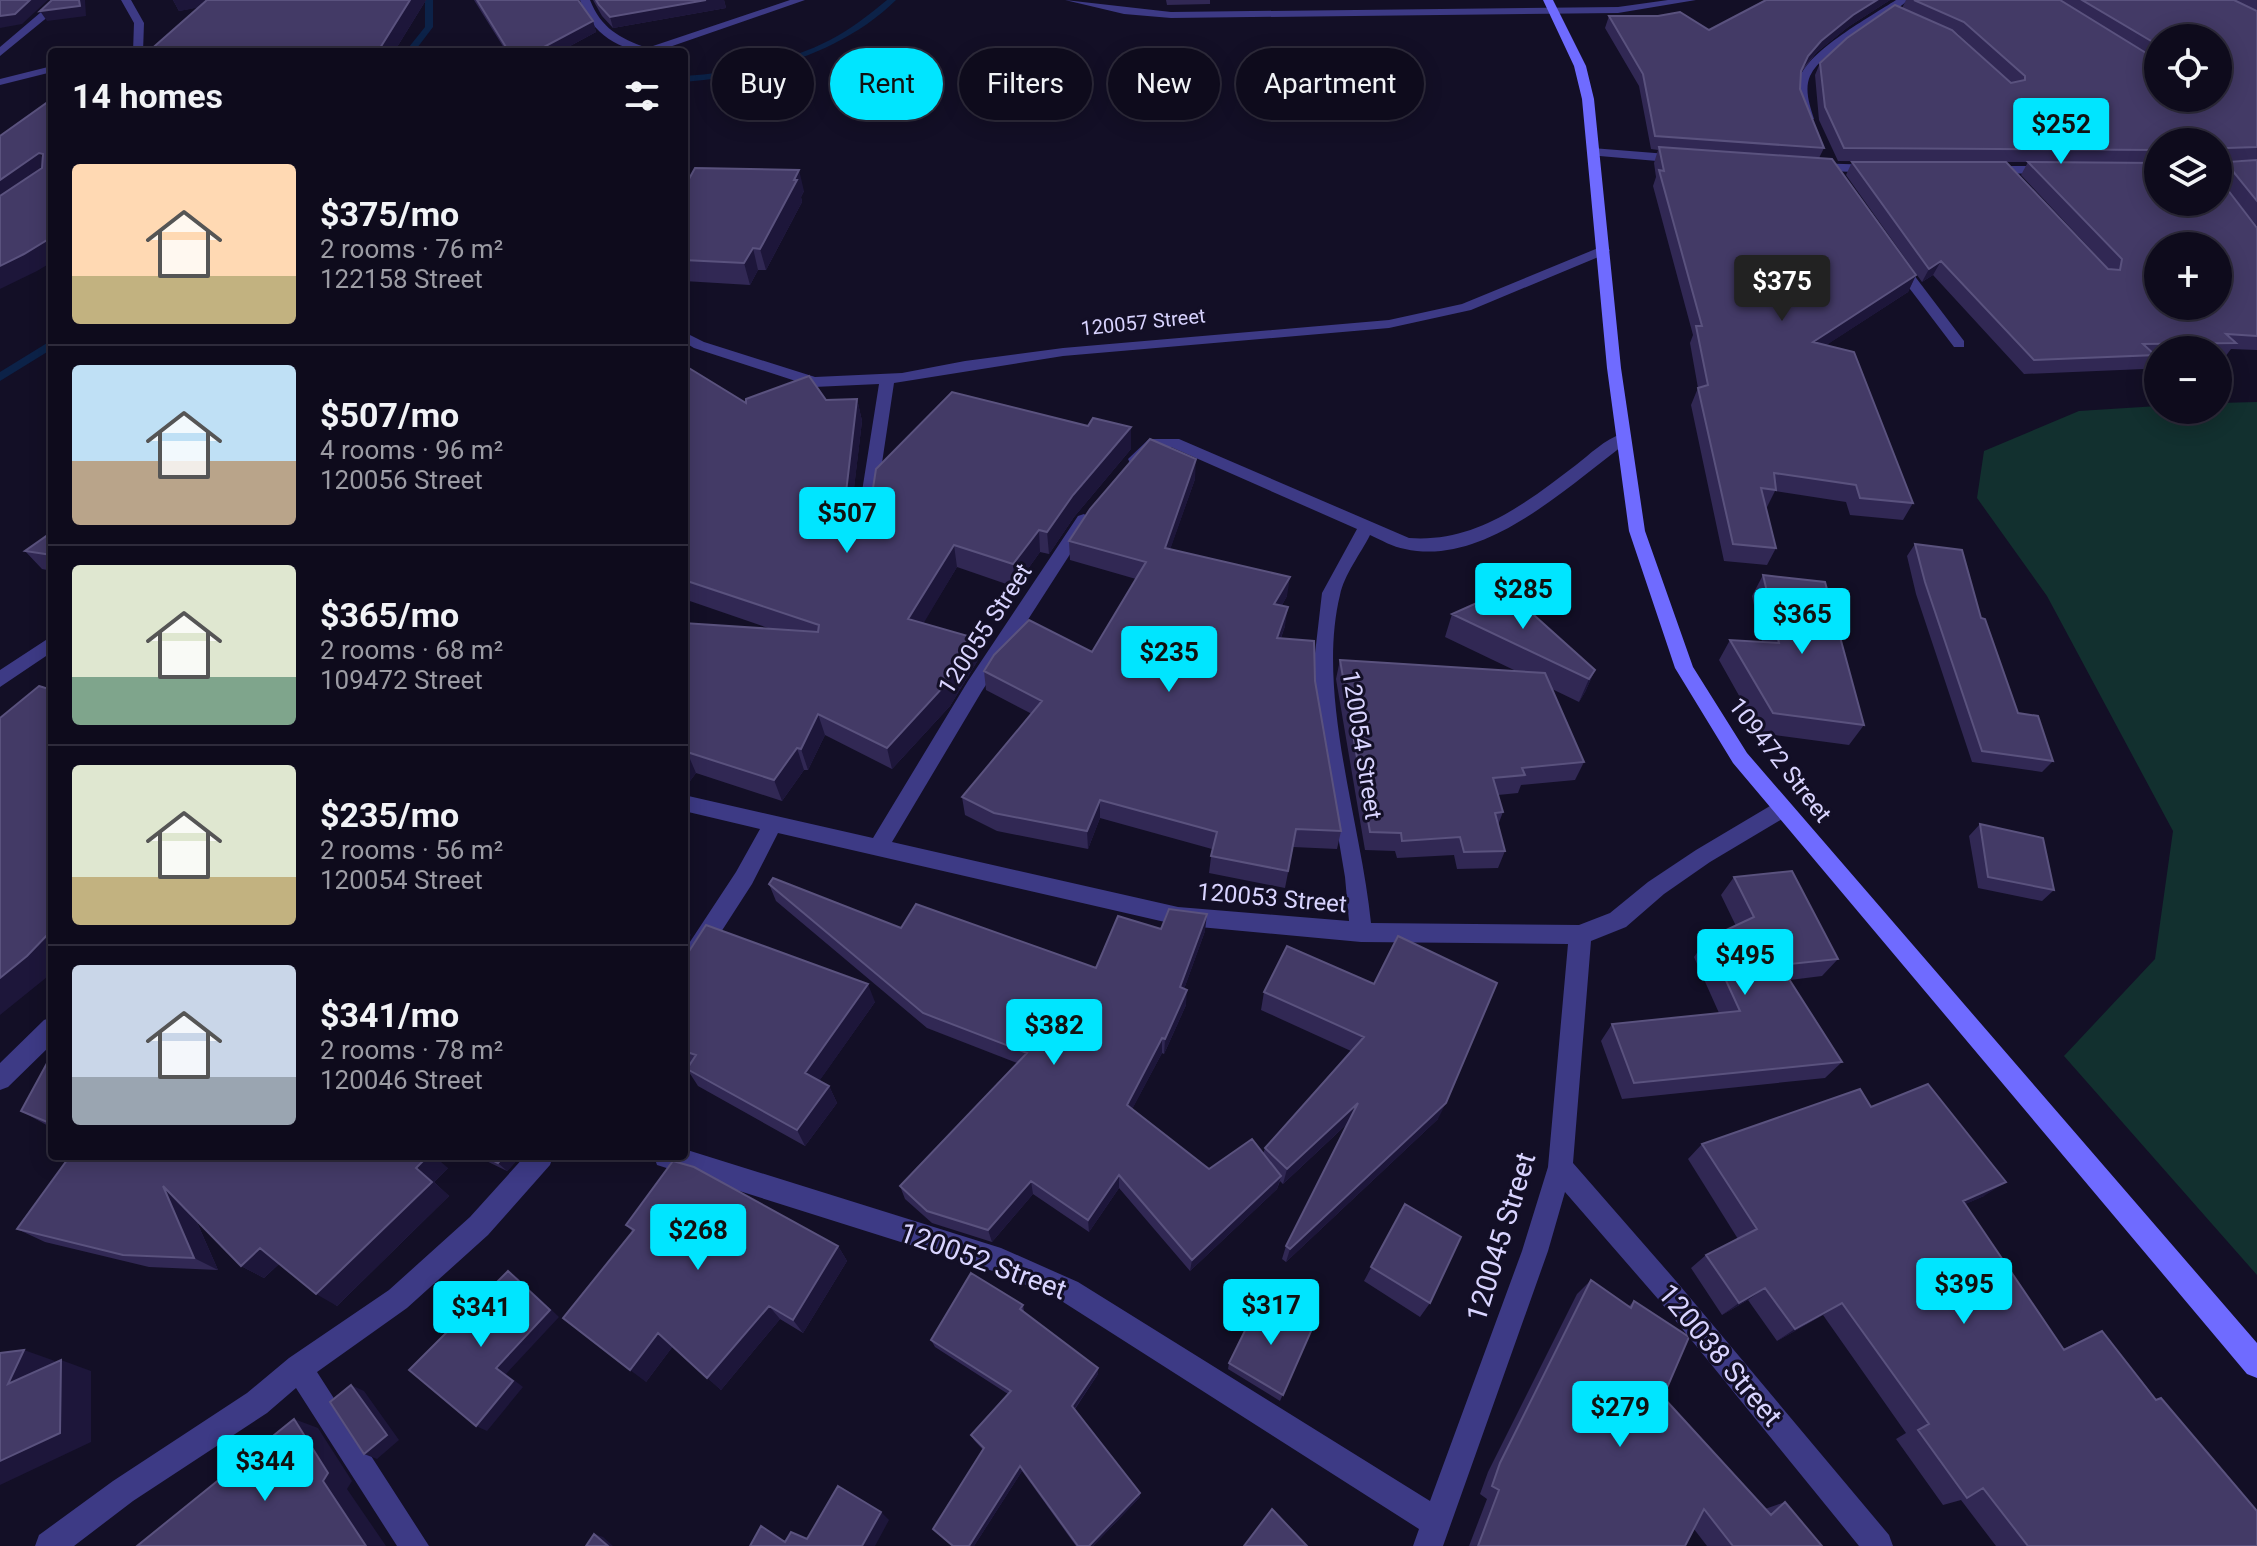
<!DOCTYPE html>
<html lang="en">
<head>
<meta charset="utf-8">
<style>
  body { margin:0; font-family:Roboto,sans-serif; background:#1c1929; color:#f1f3f6; height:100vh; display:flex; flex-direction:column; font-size:30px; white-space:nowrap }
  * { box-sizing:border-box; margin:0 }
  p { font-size:26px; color:#9b9ba3 }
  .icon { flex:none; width:44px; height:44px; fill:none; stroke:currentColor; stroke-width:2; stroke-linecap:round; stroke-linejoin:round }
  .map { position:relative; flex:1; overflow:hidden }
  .sheet { position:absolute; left:48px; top:48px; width:640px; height:1112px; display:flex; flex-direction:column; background:#0e0b1c; border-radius:8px; box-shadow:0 4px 20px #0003,0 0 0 2px #2e2b3b }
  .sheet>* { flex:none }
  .top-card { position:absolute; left:712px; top:48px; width:760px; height:72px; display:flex; gap:16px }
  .buttons { position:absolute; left:2144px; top:24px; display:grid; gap:16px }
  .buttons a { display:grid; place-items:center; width:88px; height:88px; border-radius:50%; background:#0e0b1c; box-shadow:0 4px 20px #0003,0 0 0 2px #2e2b3b; font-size:40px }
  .price { position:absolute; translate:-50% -68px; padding:0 18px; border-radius:8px; background:#00e5ff; color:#111; font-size:26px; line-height:52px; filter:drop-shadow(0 2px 4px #0008) }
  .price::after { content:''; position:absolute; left:50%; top:48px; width:24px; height:18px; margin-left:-12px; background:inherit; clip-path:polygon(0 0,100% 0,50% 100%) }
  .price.current { background:#222; color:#fff }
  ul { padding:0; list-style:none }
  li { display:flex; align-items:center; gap:24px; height:200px; padding:0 24px }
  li+li { border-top:2px solid #2e2b3b }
  li span { display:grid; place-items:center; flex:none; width:224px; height:160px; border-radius:8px; color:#555 }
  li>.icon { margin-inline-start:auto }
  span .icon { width:96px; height:96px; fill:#fffc; stroke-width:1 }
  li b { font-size:34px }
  h2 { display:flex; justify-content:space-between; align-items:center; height:96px; padding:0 24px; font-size:34px }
  .pill { padding:0 28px; border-radius:36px; background:#0e0b1c; box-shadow:0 4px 20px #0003,0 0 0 2px #2e2b3b; font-size:28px; line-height:72px }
  .pill.current { background:#00e5ff; color:#111 }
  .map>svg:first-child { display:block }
</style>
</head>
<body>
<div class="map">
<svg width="2257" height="1546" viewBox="0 0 2257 1546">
  <rect width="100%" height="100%" fill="#130f26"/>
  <!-- green -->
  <path fill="#12302f" d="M2257 402V1275L2064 1056 2155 959 2173 831 2047 596 1977 498 1984 451 2079 411 2158 406V410H2218V403Z"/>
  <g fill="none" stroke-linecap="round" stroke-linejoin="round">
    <!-- stream -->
    <path fill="#0c2248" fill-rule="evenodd" d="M425 0H433V27L414 52H405L425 27Z
      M887 0H896C841 54 759 76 684 82V76C732 73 788 62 830 40 851 29 869 15 887 0Z
      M52 340V349L0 381V372Z"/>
    <!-- street -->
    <path fill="#3d3a85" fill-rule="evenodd" d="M51 0H61L55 11 0 56V47L47 7Z
      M121 0H131L144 23 143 52H133L134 23Z
      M580 0H590C601 28 619 38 647 48L790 0H805L655 52C619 52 592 34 580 0Z
      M1065 0 1171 12 1618 7 1668 0H1696L1618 13 1171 18 1124 14Z
      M1896 0H1908C1884 22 1824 47 1810 76 1804 90 1810 106 1814 119L1804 121C1798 109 1794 92 1799 79 1809 50 1870 17 1896 0Z
      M52 66V72L0 85V79Z
      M1592 148 1680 155 1686 159 1680 163 1588 155V149Z
      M1812 163 1876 165 1882 169 1876 173 1808 170V164Z
      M1988 166H2052L2058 170 2052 174 1984 173 1982 170Z
      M1603 246 1610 250 1608 253 1471 310 1389 328 1063 356 894 383 873 523 865 529 857 523 879 384 814 387 694 348 684 342V332L704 342 815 377 902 373 965 361 1063 348 1389 320 1462 304Z
      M1891 258H1901L1964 341V347H1954L1891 264Z
      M1622 434 1628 436V442C1567 486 1486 567 1405 549 1393 547 1381 540 1370 535 1361 553 1344 575 1340 595 1316 693 1361 822 1371 923L1579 925 1610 913 1648 882 1696 850 1775 803 1782 801 1789 803 1792 809 1789 815 1710 862 1664 894 1626 927 1591 941 1573 1163 1676 1281 1889 1535 1893 1546H1859L1658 1299 1565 1192 1548 1251 1443 1546H1413L1419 1529 1060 1300 999 1273 657 1165 654 1156H684V1149L1001 1248 1078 1282 1430 1501 1522 1251 1548 1167 1568 944 1361 942 1178 925 778 833 752 884 692 977 684 980V951L736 872 760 829 684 811V795L873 838 968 681 1078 516 1084 514 1092 520 982 691 892 842 1178 907 1349 921 1345 877 1315 699 1314 662 1322 593 1357 529 1171 447H1159L1142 463H1130L1128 459 1149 439H1179L1409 538C1475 543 1525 504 1576 465 1589 455 1605 439 1622 434Z
      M52 636V652L0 687V670Z
      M52 1017V1044L8 1087 0 1090V1063L44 1020Z
      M525 1156H553L550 1165 488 1235 407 1308 317 1372 429 1546H397L296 1388 267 1413 133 1501 74 1546H35L39 1535 113 1481 247 1393 289 1358 389 1290 470 1217Z"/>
    <!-- secondary -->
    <path fill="#6f6bff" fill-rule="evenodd" d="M1543 0H1553L1586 66 1594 99 1621 368 1645 531 1693 667 1747 753 2257 1343V1378L2247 1374 1733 763 1675 668 1629 531 1607 368 1582 99 1574 66Z"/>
  </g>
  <!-- wall -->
  <path fill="#312854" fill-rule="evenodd" d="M173 0H426L394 52H148L199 7 179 11Z
    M474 0H579L580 4 593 21 596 32 559 52H496L504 48Z
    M593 0H724L726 8 613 28 602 16Z
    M1166 0H1316H1210V4L1167 5Z
    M1766 0H1890L1848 27 1816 53 1801 73 1800 89 1824 148 1819 158 1916 275 1908 292 1826 345 1913 503 1903 520 1850 515 1846 502 1775 491 1767 507H1766L1776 548 1767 565 1724 561 1691 405 1698 388 1690 343 1693 335 1653 186 1656 177 1654 163 1658 150 1651 149 1639 86 1605 28 1609 16 1709 30Z
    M1906 0H2257V160L2227 161V162L2257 160V226L2231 194 2257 228V350L2231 349 2225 357H2218V350H2158V358H2153L2144 369 2024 374 1933 275 1922 282 1846 175 1852 162H1981L1838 161 1819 120 1815 75 1820 63 1902 8ZM1955 32 1958 34 2011 83ZM2158 38 2218 98H2158ZM2158 142H2218L2158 202ZM2006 162H2028L2021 175 2110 270 2108 269Z
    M684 188 804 191 801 197 802 202 766 270H758L750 285 684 281Z
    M684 365 746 403 857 399 862 421 852 504 860 510 1131 449 1074 517 1049 554 1040 552 1015 587 957 567 923 623 975 638 978 660 950 706 892 769 825 735 808 770H804L782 801 696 773 684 789V623L771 629 684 599Z
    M1195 479 1170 549 1287 596 1282 605 1285 626 1281 638 1315 681 1341 831 1337 849 1293 847 1285 888 1209 873 1212 849 1100 818 1088 849 997 831 965 815 962 797 1032 714 986 690 984 671 1092 652 1136 579 1070 560 1069 541Z
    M52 532V571L42 569 25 551Z
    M1915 544 1981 618 2018 713 2053 761 2042 772 1972 762 1916 594 1907 556Z
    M1763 575 1864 725 1849 745 1760 733 1719 660 1730 640 1762 642 1752 596Z
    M1452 614 1595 670 1585 692 1579 702 1552 689 1584 762 1575 780 1521 785 1518 793 1498 795 1503 812 1498 825 1505 851 1498 868 1457 869 1454 855 1397 858 1395 851 1365 850 1336 679 1340 660 1516 671 1445 637Z
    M1980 824 2054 890 2042 901 1978 888 1969 836Z
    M1734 877 1838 959 1822 976 1790 980 1842 1062 1825 1078 1622 1099 1601 1041 1612 1024 1719 1013 1694 957 1707 939 1736 926 1721 895Z
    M769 884 901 928 1096 968 1161 929 1205 931 1184 989 1186 1005 1164 1054 1162 1053 1132 1109 1209 1169 1263 1154 1265 1148 1351 1051 1261 1010 1264 992 1287 946 1438 1119 1286 1262 1282 1259 1286 1246 1348 1123 1283 1184 1280 1181 1277 1189 1190 1271 1119 1188 1089 1232 1033 1194 992 1242 932 1223 905 1199 900 1186 1017 1063 927 1028 776 901Z
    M684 959 875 1002 819 1081 829 1086 837 1103 805 1146 698 1086 687 1069 688 1066 684 1065Z
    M52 1054V1128L21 1111Z
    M1871 1107 1984 1196 1965 1204 2063 1349 2102 1331 2156 1399 2161 1398 2257 1546H1996L1961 1500 1943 1505 1896 1439 1906 1433 1823 1315 1777 1341 1748 1300 1722 1315 1691 1268 1706 1255 1738 1239 1688 1159 1702 1144Z
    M476 1156H521L507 1171Z
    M448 1168 434 1182 449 1196 337 1306 279 1264 264 1278 241 1266 196 1220 218 1270 149 1267 45 1242 17 1229Z
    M1405 1204 1430 1303 1420 1317 1364 1281Z
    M626 1225 838 1246 847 1261 803 1333 780 1319 721 1390 673 1346 646 1382 633 1232Z
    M1591 1280 1629 1306 1634 1301 1663 1397 1765 1509 1785 1502 1822 1546H1707L1694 1529 1685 1546H1469L1487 1499 1480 1494 1488 1472 1577 1294Z
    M1023 1305 1024 1312 1098 1368V1374L1075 1409 1140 1497 1093 1546H1076L1022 1471 974 1546H952L933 1529 983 1450 974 1440 971 1435 1008 1394 935 1347 931 1340Z
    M1312 1329 1280 1401 1228 1369 1229 1363Z"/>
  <!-- shaded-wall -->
  <path fill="#1d163a" d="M30 0H48L22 24 0 28V16Z
    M79 0H85L86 16 47 21 40 11Z
    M173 0H230V2L179 11Z
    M410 0H426L394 52H382L380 48Z
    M706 0H724L726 8 613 28 610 17Z
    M1877 0H1890L1848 27 1816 53 1803 68 1796 84 1808 56 1821 41 1853 15Z
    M593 21 596 32 559 52H541L540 49Z
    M39 153 50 170 0 204V180Z
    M799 170 804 191 801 197 802 202 766 270 760 249Z
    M52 237V262L37 271 0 289V266Z
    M753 248 758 270 750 285 744 263Z
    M1941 261 1933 275 1922 282 1929 269Z
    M1916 275 1908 292 1805 359 1813 342Z
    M857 399 862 421 852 506 845 501Z
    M1131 427V449L1074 517 1049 554 1047 532 1073 495Z
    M1196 459 1195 479 1164 567 1165 548Z
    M1039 530 1040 552 1015 587 1013 564Z
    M954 545 957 567 913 641 908 619Z
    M1290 577 1287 596 1272 623 1274 604Z
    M1288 607 1285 626 1274 657 1277 638Z
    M975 638 978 660 950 706 892 769 887 748Z
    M1595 670 1585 692 1579 702 1589 679Z
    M818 714 825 735 808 770 801 749Z
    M797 748 804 770 782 801 774 780Z
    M687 752 696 773 684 789V755Z
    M1100 800V818L1088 849 1087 831Z
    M684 876 688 882 684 888Z
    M1207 914 1205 931 1179 1003 1180 987Z
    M684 923 691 935 684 946Z
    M52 930V973L0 1015V978Z
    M868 984 875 1002 813 1090 805 1073Z
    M1187 990 1186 1005 1164 1054 1165 1039Z
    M1162 1038V1053L1127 1119V1105Z
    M829 1086 837 1103 805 1146 797 1130Z
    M1358 1103 1352 1119 1283 1184 1287 1169Z
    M1446 1103 1438 1119 1286 1262 1290 1249Z
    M428 1156H434L448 1168 434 1182 449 1196 337 1306 316 1294 416 1168Z
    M504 1156H521L507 1171 498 1163Z
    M1119 1175V1188L1089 1232 1088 1220Z
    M1281 1176 1277 1189 1190 1271 1192 1260Z
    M1031 1181 1033 1194 992 1242 988 1230Z
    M2006 1182 1984 1196 1941 1215 1963 1201Z
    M163 1186 187 1200 218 1270 194 1258Z
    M838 1246 847 1261 803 1333 793 1320Z
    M260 1248 283 1260 264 1278 241 1266Z
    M508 1271 518 1278 559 1317 506 1374 523 1387 487 1431 476 1426 496 1368Z
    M1765 1288 1748 1300 1722 1315 1739 1303Z
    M1842 1303 1823 1315 1777 1341 1795 1329Z
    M769 1306 780 1319 721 1390 707 1378Z
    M658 1333 673 1346 646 1382 630 1370Z
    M24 1350 55 1361 40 1394 8 1384Z
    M61 1360 91 1371V1442L0 1485V1461Z
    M1098 1368V1374L1073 1411 1072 1406Z
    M351 1385 364 1391 399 1440 377 1459 364 1454Z
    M294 1419 318 1428 352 1481 347 1489 386 1546H366L323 1481Z
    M1020 1466 1022 1471 974 1546H969Z
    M1140 1493V1497L1093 1546H1089Z
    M881 1512 889 1520 875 1546H862Z
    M594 1534 603 1537 613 1546H608Z"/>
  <!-- building -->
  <path fill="#433a66" stroke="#5a527e" stroke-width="2" fill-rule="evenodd" d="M0 0H30L15 14 0 16Z
    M52 0H79L80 6 40 11Z
    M207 0H410L380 48 356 49 352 52H148Z
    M477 0H578L593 21 540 49 541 52H496L506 47Z
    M596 0H706L610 17 599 5Z
    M1766 0H1877L1853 15 1821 41 1808 56 1801 71 1800 89 1824 148 1655 136 1643 74 1609 16H1658L1680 12 1709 30Z
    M1914 0H2060L2151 56 2158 55V98H2218V38H2158V45L2082 0H2234L2257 11V147L2227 148 2224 151 2227 162 2257 160V201L2232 170 2225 169 2224 185 2257 228V336L2226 334 2236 343 2143 344 2155 355 2034 360 1941 261 1929 269 1852 162H2006L2108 269 2120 270 2122 259 2028 162 2158 163V202H2218V142H2158V150L1844 148 1825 107 1820 63 1847 38 1895 5 1952 30 2011 83 2025 80V76L1964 22ZM2158 246H2218V306H2158Z
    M52 99V237L24 254 0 266V196L42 168 43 154 39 153 0 180V136Z
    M1659 147 1832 159 1916 275 1813 342 1854 352 1913 503 1860 498 1856 485 1774 473 1776 490 1761 488 1776 548 1733 544 1698 388 1708 385 1696 326H1702L1659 170 1664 171Z
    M695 168 799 170 794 180H797L760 249 753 248 744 263 684 260V188Z
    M684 365 746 403V399L809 376 826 400 857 399 845 501 850 496V503L860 510 871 501 876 469 952 392 1088 426 1093 418 1131 427 1073 495 1047 532 1039 530 1013 564 954 545 908 619 975 638 946 684 887 748 818 714 801 749 797 748 774 780 687 752 684 755V623L818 632 819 625 684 580Z
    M1150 439 1196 459 1165 548 1290 577 1274 604 1288 607 1277 638 1314 641 1315 681 1341 831 1296 829 1288 871 1211 856 1217 832 1100 800 1087 831 994 813 962 797 1042 701 984 671 994 655 1029 620 1092 652 1146 562 1069 541 1090 509Z
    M52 532V555L25 551Z
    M1915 544 1962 550 1981 618 1985 619 2018 713 2038 716 2053 761 1982 751 1925 582Z
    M1763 575 1825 582 1864 725 1773 713 1730 640 1779 643Z
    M1506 590 1595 670 1589 679 1452 614Z
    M1340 660 1545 673 1584 762 1522 768 1525 775 1493 778 1503 812 1495 813 1505 851 1464 852 1460 837 1402 841 1401 833 1370 832Z
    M39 686 52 690V930L27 956 0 978V718Z
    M1980 824 2043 838 2054 890 1988 877Z
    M1792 871 1838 959 1780 965 1842 1062 1634 1083 1612 1024 1740 1011 1707 939 1754 917 1734 877Z
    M773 878 901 928 916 904 1096 968 1118 916 1161 929 1169 909 1207 914 1180 987 1187 990 1165 1039 1162 1038 1127 1105 1209 1169 1252 1139 1281 1176 1192 1260 1119 1175 1088 1220 1031 1181 988 1230 927 1211 900 1186 1027 1053 923 1013 769 884Z
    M706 925 868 984 805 1073 829 1086 797 1130 687 1069 696 1055 684 1051V959Z
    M1398 936 1497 983 1446 1103 1290 1249 1286 1246 1358 1103 1287 1169 1265 1148 1364 1037 1264 992 1287 946 1374 984Z
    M52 1054V1124L21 1111Z
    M1928 1084 2006 1182 1963 1201 2064 1350 2102 1331 2156 1400 2161 1398 2257 1511V1546H2028L1983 1488 1967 1498 1918 1430 1929 1424 1842 1303 1795 1329 1765 1288 1739 1303 1706 1255 1757 1229 1702 1144 1860 1089 1871 1107Z
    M70 1156H428L416 1168 432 1182 316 1294 260 1248 241 1266 163 1186 194 1258 123 1255 17 1229Z
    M484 1156H504L498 1163Z
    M673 1161 694 1167 838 1246 793 1320 769 1306 707 1378 658 1333 630 1370 563 1318 634 1230 626 1225Z
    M1405 1204 1461 1237 1430 1303 1371 1267Z
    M508 1271 550 1310 496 1368 513 1381 476 1426 409 1370Z
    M971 1273 1023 1305 1020 1309 1098 1368 1072 1406 1140 1493 1089 1546H1078L1020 1466 969 1546H953L933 1529 984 1448 971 1435 1011 1391 931 1340Z
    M1591 1280 1631 1308 1634 1301 1689 1337 1663 1397 1771 1515 1785 1502 1822 1546H1733L1704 1509 1685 1546H1478L1499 1490 1492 1486 1500 1463Z
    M1261 1298 1312 1329 1283 1395 1229 1363Z
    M24 1350 8 1384 61 1360 60 1433 0 1461V1353Z
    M351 1385 387 1435 364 1454 330 1402Z
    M294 1419 328 1473 323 1481 366 1546H137Z
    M838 1486 881 1512 862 1546H750L761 1526 785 1542 791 1532 807 1539Z
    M1272 1509 1307 1546H1244Z
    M594 1534 608 1546H586Z"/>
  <g text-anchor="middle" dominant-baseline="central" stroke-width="6" stroke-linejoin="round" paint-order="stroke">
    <!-- far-street labels -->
    <g font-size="20" fill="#d9d4ff" stroke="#130f26">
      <text transform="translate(1143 322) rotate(-6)">120057 Street</text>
    </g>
    <!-- street labels -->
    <g font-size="24" fill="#d9d4ff" stroke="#130f26">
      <text transform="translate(985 629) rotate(-57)">120055 Street</text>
      <text transform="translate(1362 745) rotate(81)">120054 Street</text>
      <text transform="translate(1780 760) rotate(52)">109472 Street</text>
      <text transform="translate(1272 898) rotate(5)">120053 Street</text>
    </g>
    <!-- near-street labels -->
    <g font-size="28" fill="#d9d4ff" stroke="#130f26">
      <text transform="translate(1501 1237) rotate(-73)">120045 Street</text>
      <text transform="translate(983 1261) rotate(20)">120052 Street</text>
      <text transform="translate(1720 1355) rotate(50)">120038 Street</text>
    </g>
  </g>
</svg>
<div class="buttons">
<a><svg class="icon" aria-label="locate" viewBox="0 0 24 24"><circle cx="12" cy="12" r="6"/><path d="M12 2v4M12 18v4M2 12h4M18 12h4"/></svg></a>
<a><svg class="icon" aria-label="layers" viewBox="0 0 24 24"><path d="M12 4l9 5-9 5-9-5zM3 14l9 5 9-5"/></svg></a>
<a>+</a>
<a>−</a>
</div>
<b class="price" style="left:2061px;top:166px">$252</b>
<b class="price current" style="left:1782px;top:323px">$375</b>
<b class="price" style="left:847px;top:555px">$507</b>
<b class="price" style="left:1523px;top:631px">$285</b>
<b class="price" style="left:1802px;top:656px">$365</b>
<b class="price" style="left:1169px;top:694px">$235</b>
<b class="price" style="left:1745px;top:997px">$495</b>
<b class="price" style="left:1054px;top:1067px">$382</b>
<b class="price" style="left:698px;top:1272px">$268</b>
<b class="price" style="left:1964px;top:1326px">$395</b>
<b class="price" style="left:1271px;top:1347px">$317</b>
<b class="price" style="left:481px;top:1349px">$341</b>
<b class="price" style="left:1620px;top:1449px">$279</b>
<b class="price" style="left:265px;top:1503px">$344</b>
<div class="top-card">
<a class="pill">Buy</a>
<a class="pill current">Rent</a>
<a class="pill">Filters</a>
<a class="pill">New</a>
<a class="pill">Apartment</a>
</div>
<section class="sheet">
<h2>14 homes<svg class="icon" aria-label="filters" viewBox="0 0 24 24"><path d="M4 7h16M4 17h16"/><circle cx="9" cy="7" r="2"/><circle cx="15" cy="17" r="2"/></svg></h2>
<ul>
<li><span style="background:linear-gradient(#ffd9b3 70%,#c2b280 0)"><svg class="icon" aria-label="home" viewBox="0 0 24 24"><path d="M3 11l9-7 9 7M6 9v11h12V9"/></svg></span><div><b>$375/mo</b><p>2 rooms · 76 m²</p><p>122158 Street</p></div></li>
<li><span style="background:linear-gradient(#bfe0f5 60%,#b9a48a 0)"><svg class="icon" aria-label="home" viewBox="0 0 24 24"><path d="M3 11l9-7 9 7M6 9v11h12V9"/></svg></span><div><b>$507/mo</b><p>4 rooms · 96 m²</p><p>120056 Street</p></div></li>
<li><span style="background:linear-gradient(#dfe7d0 70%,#7fa58c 0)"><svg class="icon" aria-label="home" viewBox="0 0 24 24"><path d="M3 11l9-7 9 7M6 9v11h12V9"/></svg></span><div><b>$365/mo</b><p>2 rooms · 68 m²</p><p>109472 Street</p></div></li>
<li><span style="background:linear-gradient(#dfe7d0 70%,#c2b280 0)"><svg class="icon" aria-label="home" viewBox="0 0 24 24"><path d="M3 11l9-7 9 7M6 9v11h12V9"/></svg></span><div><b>$235/mo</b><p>2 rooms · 56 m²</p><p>120054 Street</p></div></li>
<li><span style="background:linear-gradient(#c9d6e8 70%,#9aa5b1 0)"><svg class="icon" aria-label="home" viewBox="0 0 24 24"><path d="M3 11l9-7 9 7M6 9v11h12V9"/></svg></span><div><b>$341/mo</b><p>2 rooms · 78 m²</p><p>120046 Street</p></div></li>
</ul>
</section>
</div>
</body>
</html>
